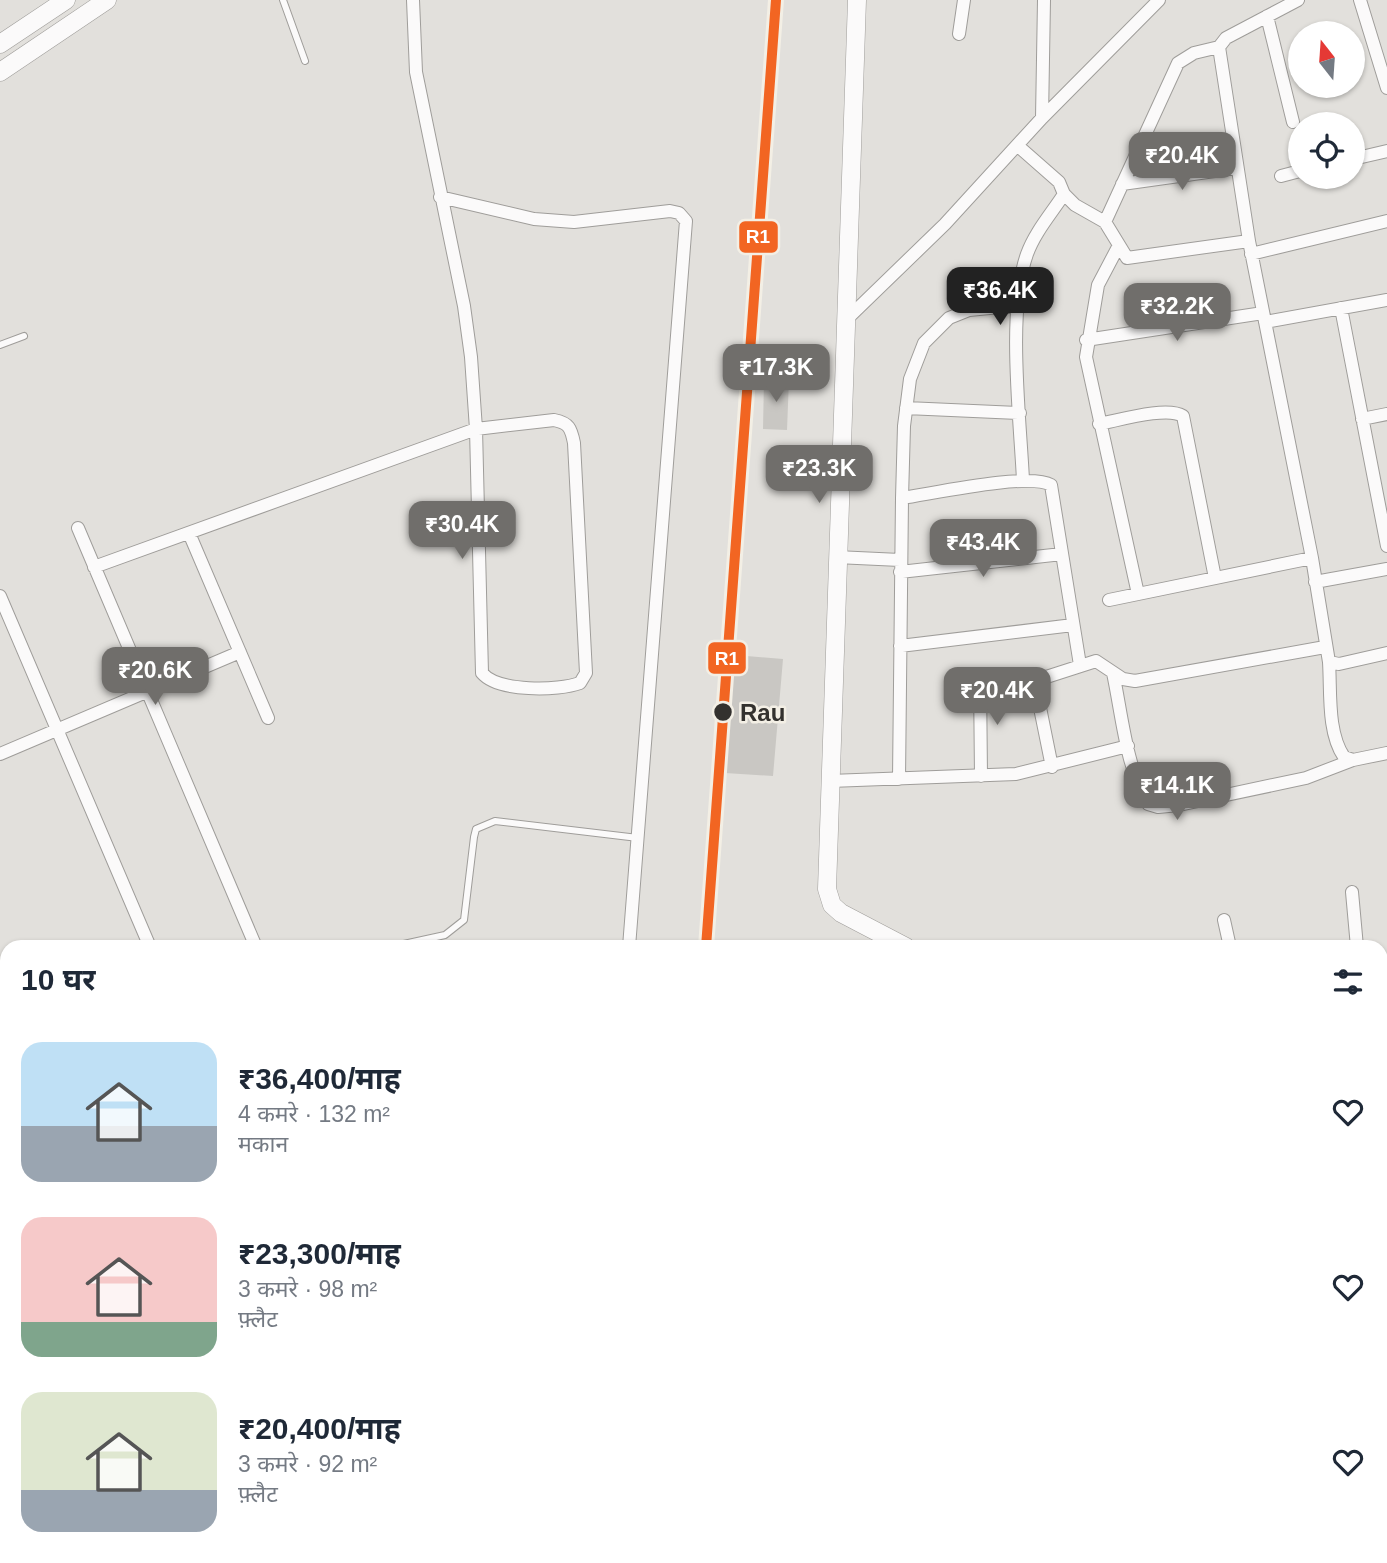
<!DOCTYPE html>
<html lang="hi">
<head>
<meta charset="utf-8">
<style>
  body { margin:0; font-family:Arial,"Noto Sans Devanagari",sans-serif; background:#f6f6f7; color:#1f2937; height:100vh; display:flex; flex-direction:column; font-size:26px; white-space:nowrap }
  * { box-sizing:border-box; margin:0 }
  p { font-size:23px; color:#747a83 }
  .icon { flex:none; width:38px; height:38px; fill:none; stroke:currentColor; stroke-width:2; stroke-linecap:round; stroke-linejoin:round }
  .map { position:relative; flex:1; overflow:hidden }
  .panel { position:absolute; left:0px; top:940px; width:1388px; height:625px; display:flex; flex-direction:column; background:#fff; border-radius:21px 21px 0 0; box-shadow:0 2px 5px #0004 }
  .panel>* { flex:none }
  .needle { width:46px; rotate:343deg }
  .controls { position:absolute; left:1288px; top:21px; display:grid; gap:14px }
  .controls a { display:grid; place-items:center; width:77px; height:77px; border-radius:50%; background:#fff; box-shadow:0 2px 5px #0004; font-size:35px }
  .price { position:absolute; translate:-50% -60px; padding:0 16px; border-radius:14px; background:#706e6b; color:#fff; font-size:23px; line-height:46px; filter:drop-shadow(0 2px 4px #0008) }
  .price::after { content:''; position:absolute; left:50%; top:42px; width:21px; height:16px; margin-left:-10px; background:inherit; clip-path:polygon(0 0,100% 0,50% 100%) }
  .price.current { background:#222; color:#fff }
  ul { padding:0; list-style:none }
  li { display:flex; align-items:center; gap:21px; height:175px; padding:0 21px }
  li span { display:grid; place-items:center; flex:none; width:196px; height:140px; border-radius:21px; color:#555 }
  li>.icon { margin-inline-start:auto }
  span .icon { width:84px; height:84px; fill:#fffc; stroke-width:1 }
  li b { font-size:30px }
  h2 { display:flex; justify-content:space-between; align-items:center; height:84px; padding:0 21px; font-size:30px }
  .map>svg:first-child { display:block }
</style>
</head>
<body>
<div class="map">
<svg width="1387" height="1563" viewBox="0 0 1387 1563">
  <rect width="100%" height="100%" fill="#e2e0dc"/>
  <!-- building -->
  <path fill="#c9c7c3" d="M764 379H789L787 430 763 429Z
    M735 655 783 659 773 776 725 773Z"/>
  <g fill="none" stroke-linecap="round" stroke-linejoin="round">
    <!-- lane casing -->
    <g stroke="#9f9d9a" stroke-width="8">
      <path id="lane" d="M283 0 305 61
        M0 345 24 336
        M390 947 445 935 464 920 474 837 476 829 495 821 638 838
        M0 1464 7 1467
        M1381 1503 1387 1504
        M0 1520 7 1524
        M71 1558 82 1563
        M188 1558 199 1563
        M574 1563 575 1558
        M1300 1563V1558"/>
    </g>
    <!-- street casing -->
    <g stroke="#9f9d9a" stroke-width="14">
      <path id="street" d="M1360 0 1387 88
        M1267 16 1293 122
        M959 34 964 0
        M1042 118 1044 0
        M1018 146 1059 182 1064 194 1075 205 1105 222 1127 258 1249 241 1312 558 1329 662 1339 664 1387 653
        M1353 159 1387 151
        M1281 176 1300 171
        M1122 184 1236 168
        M440 197 534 219 574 222 670 211 679 213 686 221 629 947
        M1105 222 1178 63 1194 53 1219 47
        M1249 241 1219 47 1226 38 1298 0
        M1118 247 1098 285 1086 357 1138 594
        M1251 254 1387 221
        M1341 308 1387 546
        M848 318 945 224 1042 118 1159 0
        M1265 322 1387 300
        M1086 340 1263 313
        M906 408 1020 413
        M1362 419 1387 414
        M1099 424C1120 420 1167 406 1183 416L1215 578
        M1023 480C1020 418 1007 310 1027 254 1035 232 1051 214 1064 194
        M902 498C931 494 1029 472 1051 485L1080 665
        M78 528 256 947
        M189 533 268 718
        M836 557 900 560
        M94 567 476 429 554 420C569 423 571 428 574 443L586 673 580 683C558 691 498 692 482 673L476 429 471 357 464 306 416 72 413 0
        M900 572 1062 554
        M1315 582 1387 569
        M0 596 150 947
        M1109 600 1312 558
        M900 646 1073 625
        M1329 662C1331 692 1327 732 1344 757L1353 760 1387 753
        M1113 673C1122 715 1126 767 1148 804L1158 807 1179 805 1306 778 1353 760
        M980 679 981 776
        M0 754 240 652
        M1052 767 1036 688 1037 680 1096 661 1123 679 1135 681 1325 647
        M899 779 902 498 904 426 910 379 924 343 949 318 969 310 1019 305
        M830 781 1016 774 1128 746
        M1352 892 1357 947
        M1224 920 1230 947
        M0 1380 7 1367
        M353 1558 365 1563
        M334 1563 336 1558
        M430 1563 432 1558
        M544 1563 545 1558
        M755 1563 756 1558
        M931 1563V1558"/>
    </g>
    <!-- secondary casing -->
    <g stroke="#9f9d9a" stroke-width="19">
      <path id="secondary" d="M857 0 827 889 832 905 841 913 906 947
        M0 44 66 0
        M0 72 107 0
        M1381 1197 1387 1200"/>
    </g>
    <!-- primary casing -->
    <g stroke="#aca38e" stroke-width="21">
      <path id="primary" d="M0 1493 7 1497
        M128 1558 139 1563"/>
    </g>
    <!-- lane -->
    <use href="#lane" stroke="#fbfafa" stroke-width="6"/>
    <!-- street -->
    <use href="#street" stroke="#fbfafa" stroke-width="12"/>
    <!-- secondary -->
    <use href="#secondary" stroke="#fbfafa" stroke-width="18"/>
    <!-- primary -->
    <use href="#primary" stroke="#e9e5d9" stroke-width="19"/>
    <!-- rail-1 casing -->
    <g stroke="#f3efe5" stroke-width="16">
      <path id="rail-1" d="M706 947 776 0"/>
    </g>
    <!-- rail-1 -->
    <use href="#rail-1" stroke="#f26522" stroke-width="10"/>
  </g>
  <!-- markers -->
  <circle fill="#33312e" stroke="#f3efe5" stroke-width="2.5" cx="723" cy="712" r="10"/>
  <g text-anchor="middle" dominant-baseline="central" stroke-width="5" stroke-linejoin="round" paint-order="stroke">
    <!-- stop labels -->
    <g font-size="24" font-weight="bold" fill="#33312e" stroke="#f3efe5" text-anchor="start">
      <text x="740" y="712">Rau</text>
    </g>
  </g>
  <g stroke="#f3efe5" stroke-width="2.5">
    <rect x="738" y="220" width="41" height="34" rx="7" fill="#f26522"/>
    <rect x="707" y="641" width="40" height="34" rx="7" fill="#f26522"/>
  </g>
  <g font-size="19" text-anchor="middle" font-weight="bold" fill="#fff">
    <text x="758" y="243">R1</text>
    <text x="727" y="665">R1</text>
  </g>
</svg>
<div class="controls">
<a><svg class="needle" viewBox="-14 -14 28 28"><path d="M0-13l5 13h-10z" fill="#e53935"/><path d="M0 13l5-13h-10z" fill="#747a83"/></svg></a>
<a><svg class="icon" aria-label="locate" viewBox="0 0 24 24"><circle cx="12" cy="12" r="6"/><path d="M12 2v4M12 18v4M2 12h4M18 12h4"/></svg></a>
</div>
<b class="price" style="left:1182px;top:192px">₹20.4K</b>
<b class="price current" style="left:1000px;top:327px">₹36.4K</b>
<b class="price" style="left:1177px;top:343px">₹32.2K</b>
<b class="price" style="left:776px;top:404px">₹17.3K</b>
<b class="price" style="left:819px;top:505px">₹23.3K</b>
<b class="price" style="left:462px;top:561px">₹30.4K</b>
<b class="price" style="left:983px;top:579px">₹43.4K</b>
<b class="price" style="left:155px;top:707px">₹20.6K</b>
<b class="price" style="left:997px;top:727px">₹20.4K</b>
<b class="price" style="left:1177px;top:822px">₹14.1K</b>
<section class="panel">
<h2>10 घर<svg class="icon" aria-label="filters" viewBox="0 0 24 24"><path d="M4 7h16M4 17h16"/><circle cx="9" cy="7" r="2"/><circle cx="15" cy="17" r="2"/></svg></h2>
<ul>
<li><span style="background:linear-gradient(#bfe0f5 60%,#9aa5b1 0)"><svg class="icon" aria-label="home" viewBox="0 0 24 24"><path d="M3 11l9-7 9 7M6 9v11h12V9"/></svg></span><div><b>₹36,400/माह</b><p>4 कमरे · 132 m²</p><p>मकान</p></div><svg class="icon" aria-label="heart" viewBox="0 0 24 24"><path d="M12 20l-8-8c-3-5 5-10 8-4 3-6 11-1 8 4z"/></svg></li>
<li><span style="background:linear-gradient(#f6c9c9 75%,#7fa58c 0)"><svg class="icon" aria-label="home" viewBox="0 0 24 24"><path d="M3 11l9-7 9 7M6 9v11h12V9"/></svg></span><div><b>₹23,300/माह</b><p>3 कमरे · 98 m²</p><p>फ़्लैट</p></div><svg class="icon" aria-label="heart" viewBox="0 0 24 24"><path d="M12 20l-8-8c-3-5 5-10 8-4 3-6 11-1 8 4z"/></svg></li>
<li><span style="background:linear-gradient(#dfe7d0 70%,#9aa5b1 0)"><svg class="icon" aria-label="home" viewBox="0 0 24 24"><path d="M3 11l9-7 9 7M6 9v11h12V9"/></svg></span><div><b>₹20,400/माह</b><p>3 कमरे · 92 m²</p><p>फ़्लैट</p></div><svg class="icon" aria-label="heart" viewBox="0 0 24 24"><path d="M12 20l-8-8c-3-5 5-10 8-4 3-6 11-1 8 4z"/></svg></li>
</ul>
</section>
</div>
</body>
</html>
